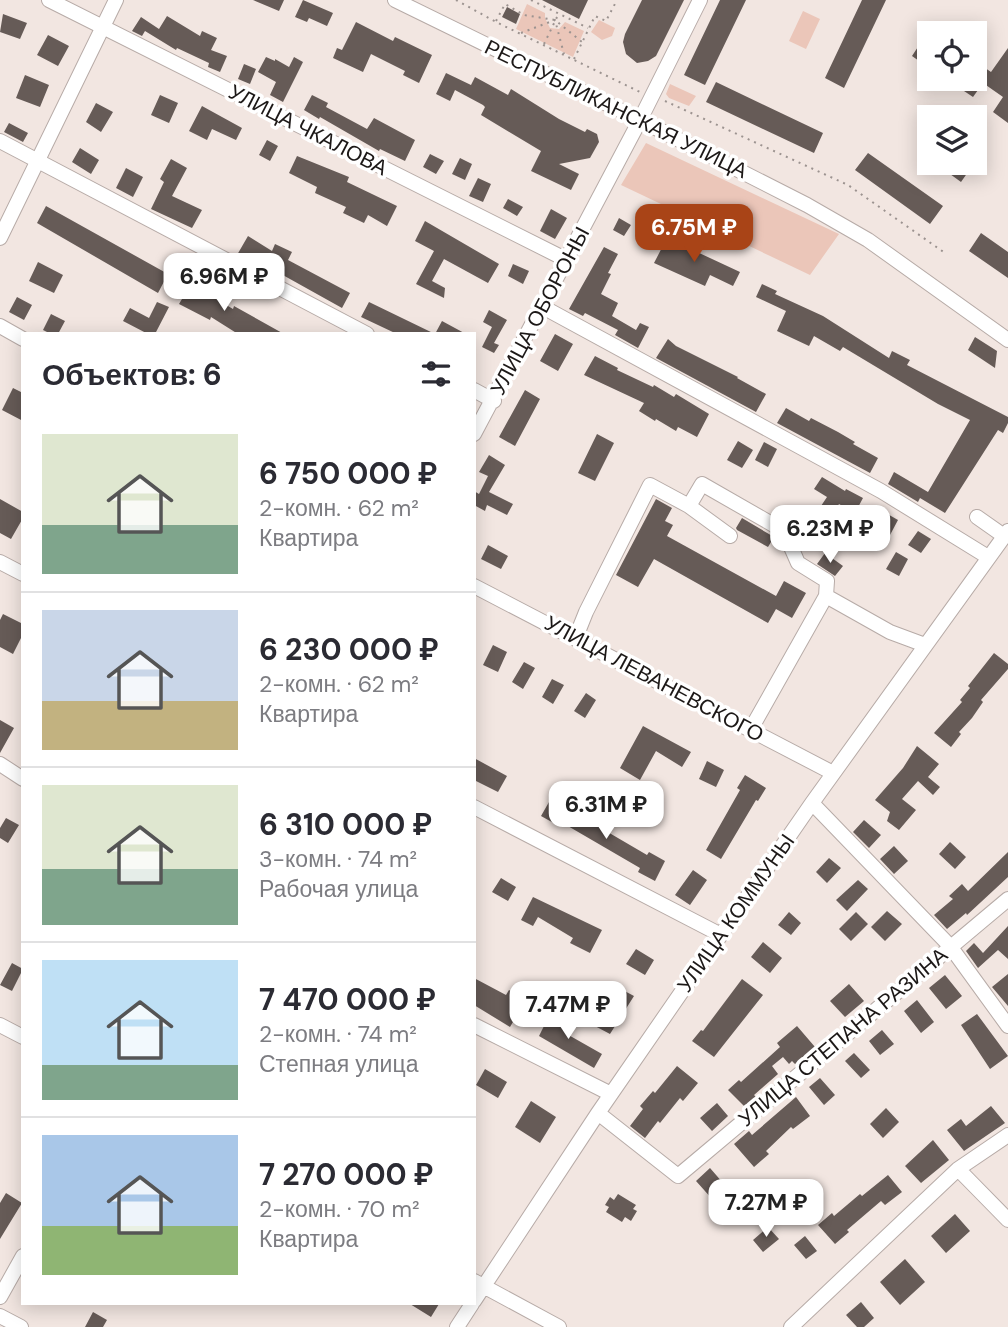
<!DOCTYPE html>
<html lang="ru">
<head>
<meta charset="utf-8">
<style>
  body { margin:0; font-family:"DM Sans",sans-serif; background:#f7f7f7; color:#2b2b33; height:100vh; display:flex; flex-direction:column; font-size:26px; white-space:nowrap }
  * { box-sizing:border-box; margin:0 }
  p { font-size:23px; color:#7c7c81 }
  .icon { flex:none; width:38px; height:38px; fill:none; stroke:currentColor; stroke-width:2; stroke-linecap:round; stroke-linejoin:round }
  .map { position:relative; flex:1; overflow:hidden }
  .drawer { position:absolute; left:21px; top:332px; width:455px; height:973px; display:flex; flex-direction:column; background:#fff; border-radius:0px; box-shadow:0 4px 18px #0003 }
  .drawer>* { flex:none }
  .buttons { position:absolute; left:917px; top:21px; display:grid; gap:14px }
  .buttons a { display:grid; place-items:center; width:70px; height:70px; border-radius:0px; background:#fff; box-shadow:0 4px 18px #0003; font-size:35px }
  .price { position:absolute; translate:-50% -60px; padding:0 16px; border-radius:14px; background:#fff; color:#222; font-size:23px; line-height:46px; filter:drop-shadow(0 2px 4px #0008) }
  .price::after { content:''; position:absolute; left:50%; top:42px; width:21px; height:16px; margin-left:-10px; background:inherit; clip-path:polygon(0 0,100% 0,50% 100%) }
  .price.current { background:#a94417; color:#fff }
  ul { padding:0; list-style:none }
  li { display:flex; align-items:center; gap:21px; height:175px; padding:0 21px }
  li+li { border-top:2px solid #e1e1e2 }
  li span { display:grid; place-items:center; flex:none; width:196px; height:140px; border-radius:0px; color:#555 }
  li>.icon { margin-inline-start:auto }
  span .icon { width:84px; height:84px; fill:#fffc; stroke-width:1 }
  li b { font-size:30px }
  h2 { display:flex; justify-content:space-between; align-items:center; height:84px; padding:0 21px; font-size:30px }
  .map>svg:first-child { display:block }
</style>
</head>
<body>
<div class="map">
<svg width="1008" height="1327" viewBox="0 0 1008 1327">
  <rect width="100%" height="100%" fill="#f2e6e1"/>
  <!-- green -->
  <path fill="#ebc6b9" d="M527 4 545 13V18L550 28 559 29 565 22 584 31 573 57 516 29Z
    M803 11 820 19 806 49 789 41Z
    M599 20 615 28 612 36 602 40 591 32Z
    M670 84 696 96 689 106 669 98 666 94Z
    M646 143 839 234 810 275 621 185Z"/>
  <!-- building -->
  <path fill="#665b57" d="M253 0H284L279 11Z
    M303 0 333 13 327 26 309 18 307 22 295 17Z
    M542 0H588L579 19Z
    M642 0H684L656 56 648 61 637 63 626 54 623 42 625 34Z
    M720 0H746L705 85 684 75Z
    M862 0H886L844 88 825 78Z
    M507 7 520 14 516 24 502 17Z
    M3 14 27 23 20 39 0 32Z
    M167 16 200 36 202 31 217 38 211 50 227 56 220 72 208 67 209 63 177 48 176 50 145 31 142 36 132 31 141 17 159 29Z
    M356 22 393 41 395 37 432 55 419 83 403 75 405 71 371 54 363 72 333 58 337 48 342 50Z
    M929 30V68L912 56Z
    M48 35 69 46 58 66 37 55Z
    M1008 48V123L993 112 1003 97 983 83 973 97 946 79H975V61L991 72Z
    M266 57 275 61V59L289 67 294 57 303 62 283 102 270 95 276 82 258 72Z
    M244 64 256 69 250 84 238 79Z
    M446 73 471 85 475 77 508 95 511 89 559 119 585 132 587 129 597 134 599 142 590 158 559 164 579 174 571 190 531 171 541 151 481 115 485 107 483 105 455 90 450 101 436 94Z
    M25 75 49 85 40 107 16 98Z
    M716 82 823 133 814 153 706 102Z
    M160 95 178 103 169 123 151 115Z
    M312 95 328 103 326 107 367 129 374 118 415 140 405 161 380 149 379 151 320 117 319 119 304 110Z
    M96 103 113 112 101 132 86 122Z
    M202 106 242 128 236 140 212 129 207 140 189 131Z
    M9 123 28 133 23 142 4 132Z
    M267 140 278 146 270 161 259 155Z
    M80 148 99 160 91 174 72 162Z
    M868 153 943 206 930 224 855 170Z
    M430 154 444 161 436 174 423 167Z
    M297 156 349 177 347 182 397 206 387 226 368 215 364 223 343 213 346 207 315 193 317 187 289 173Z
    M460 158 472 164 465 180 452 174Z
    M171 159 187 168 172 196 202 210 192 228 151 209 164 182 160 179Z
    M957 164 968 172 961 182 950 174Z
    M126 168 143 177 133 197 116 188Z
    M478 178 491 184 483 202 469 196Z
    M508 199 523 207 517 216 503 208Z
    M46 206 168 274 158 293 37 223Z
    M551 209 567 218 555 239 540 231Z
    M619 218 631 225 624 236 613 230Z
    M425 221 499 264 488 283 444 259 432 281 445 288 444 298 416 284 434 251 415 241Z
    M981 233 1008 252V278L969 251Z
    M248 236 272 251 275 244 292 252 288 260 350 293 342 308 281 274 280 277 237 255Z
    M667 238 740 272 733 286 710 275 705 286 654 263Z
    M604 247 618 254 608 273 611 274 601 294 618 303 612 316 636 330 640 323 649 327 638 348 615 335 618 330 585 313 583 316 569 309Z
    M38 262 63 275 54 293 29 281Z
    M513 264 529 271 523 284 508 276Z
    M191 284 233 309 234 306 284 334H238L211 317 210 320 179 304Z
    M762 284 777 291 775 294 823 316 889 358 892 351 910 360 907 365 1008 417V423L1003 433 998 430 945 513 920 498 918 502 888 484 894 472 928 492 970 420 938 404 843 347 840 351 814 336 809 346 777 331 786 311 756 297Z
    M17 297 32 305 24 320 9 312Z
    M157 302 169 307 155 334H148L123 321 130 308 149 318Z
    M369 302 435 334 442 321 466 334H397L361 317Z
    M489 310 507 320 494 343 499 345 494 353 482 347 492 327 483 322Z
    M51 314 65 321 58 334H51L43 330Z
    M555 334 573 344 558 371 540 361Z
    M975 337 997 351 995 368 968 350Z
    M668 339 676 346 738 377 737 378 766 394 756 412 656 358Z
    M595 356 618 368 617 370 653 387 654 385 674 397 676 394 709 414 697 437 678 427 676 431 656 419 655 421 639 411 644 403 584 375Z
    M13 388 23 393V421L2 410Z
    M525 390 540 399 515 446 499 437Z
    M786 408 809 421 811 418 838 432 855 442 853 444 878 458 870 473 777 423Z
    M597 434 614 443 595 481 578 473Z
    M738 441 753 450 742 468 727 460Z
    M764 442 777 449 768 467 755 460Z
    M489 455 505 465 489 492 513 504 507 515 487 505 485 511 474 505V491L479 494 488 476 479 472Z
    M822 477 845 491 846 489 863 498 855 513 839 504 829 520 817 512 827 497 814 489Z
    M0 499 23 512V518L11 539 0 533Z
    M656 499 672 508 665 521 673 525 667 536 776 596 784 581 806 593 792 618 776 609 768 623 654 559 638 587 616 575Z
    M884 512 898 520 890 535 876 528Z
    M742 518 774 537 768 547 737 530 736 528Z
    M918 531 931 539 921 553 908 545Z
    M488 545 508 556 501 569 481 559Z
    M896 552 908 559 899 576 886 569Z
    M825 553 843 566 835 576 817 564Z
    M3 614 23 624V634L13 654 0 647V620Z
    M493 645 507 652 498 672 483 665Z
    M994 653 1008 664V669L981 700 983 702 972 718 959 732 961 734 951 747 934 733 962 702 960 700 970 688 968 686Z
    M524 662 535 668 523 689 512 682Z
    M552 679 564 685 553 704 542 697Z
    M586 693 596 700 585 718 574 711Z
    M0 720 14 728 0 753Z
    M643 726 691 752 682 767 656 751 640 780 620 768Z
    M917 746 939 764 928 777 940 787 933 795 918 781 902 799 916 810 899 830 887 821 890 812 875 800 903 768Z
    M474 758 507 776 498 792 474 780Z
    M707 761 724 770 716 787 699 779Z
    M745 775 766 788 758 801 756 800 721 859 706 850 740 790 737 788Z
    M549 802 581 819 582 817 647 855 649 852 665 861 655 881 638 872 640 868 561 822 559 826 541 816Z
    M6 818 19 825 8 843 0 838V828Z
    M864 820 881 835 869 848 853 832Z
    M950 842 966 857 955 869 939 854Z
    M894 846 908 861 894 874 880 859Z
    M1008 852V877L967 915 966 913 947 929 934 915 953 899 949 896 962 884 968 891Z
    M829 858 841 868 827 883 816 872Z
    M693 870 707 880 690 905 675 895Z
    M501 878 516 887 508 901 492 892Z
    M858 880 868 889 847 911 836 900Z
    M533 897 602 930 590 953 570 943 573 938 538 917 533 926 521 920Z
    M887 911 902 924 885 941 871 927Z
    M789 912 801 923 791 935 778 925Z
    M856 912 868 924 851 941 839 929Z
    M1008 926V959L998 950 978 968 966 951 974 943 983 953Z
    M763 942 782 958 770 973 751 957Z
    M636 949 654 960 645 975 626 964Z
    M12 963 23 969 12 991 0 985Z
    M1008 974V1006L992 987Z
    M945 975 962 996 946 1009 929 988Z
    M474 978 506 995 509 990 526 1000 510 1027 474 1005Z
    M742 979 763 995 714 1057 692 1041 701 1030 703 1031Z
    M849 984 864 1001 845 1017 830 1001Z
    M617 987 634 996 610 1034 593 1025 601 1010 604 1012Z
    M917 1000 934 1022 921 1033 904 1011Z
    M550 1014 570 1024 565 1033 602 1054 594 1068 539 1036Z
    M977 1014 1008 1056 990 1069 961 1025Z
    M797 1026 815 1047 795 1064 792 1061 789 1064 783 1057 772 1066 778 1074 754 1095 756 1097 745 1107 728 1090 739 1080 741 1082 780 1047 777 1043Z
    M882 1030 894 1044 880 1055 869 1041Z
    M854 1053 870 1070 861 1078 845 1061Z
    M677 1066 698 1083 683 1101 680 1098 660 1123 658 1121 645 1138 630 1126 643 1109 640 1106 653 1091 655 1093Z
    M485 1069 507 1082 498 1098 476 1085Z
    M820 1078 835 1095 824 1105 809 1087Z
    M796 1097 810 1116 793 1129 791 1127 766 1151 769 1154 754 1167 734 1144 749 1131 752 1135Z
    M531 1101 556 1117 540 1143 515 1127Z
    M717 1103 728 1116 712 1131 700 1118Z
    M991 1106 1005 1123 964 1151 947 1130 961 1119 966 1126Z
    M886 1108 899 1122 883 1138 870 1124Z
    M933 1140 949 1160 921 1183 905 1166Z
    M710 1168 743 1206 730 1219 696 1181Z
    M888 1175 902 1192 885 1205 881 1201 847 1230 849 1232 835 1244 818 1225 832 1213 834 1216 860 1194 862 1196Z
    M6 1193 22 1203 0 1239V1203Z
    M618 1194 636 1205 633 1209 637 1211 631 1221 625 1217 622 1222 606 1212 609 1207 605 1205 610 1197 614 1200Z
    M955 1214 970 1231 946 1253 931 1236Z
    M768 1227 779 1239 763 1252 753 1240Z
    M805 1236 817 1251 806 1259 794 1245Z
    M905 1259 925 1282 900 1305 880 1282Z
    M861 1302 874 1318 864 1327H857L846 1315Z
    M410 1304H439L431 1317Z
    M93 1312 107 1320 103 1327H85Z"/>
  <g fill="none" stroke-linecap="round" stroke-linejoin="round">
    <!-- minor casing -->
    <g stroke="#b7aba7" stroke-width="16">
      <path id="minor" d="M49 0 567 260
        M395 0 640 120 807 205 868 240 1008 340
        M0 141 367 334
        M0 238 116 0
        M541 306 881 491 988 557
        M0 326 23 339
        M474 390 494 401
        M474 434 640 120 700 0
        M689 506 730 536
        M977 517 1004 536
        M0 562 23 574
        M474 586 833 773
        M576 637 586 612 650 485 689 506 702 484 784 531 798 563 827 581 826 596
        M751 729 826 596 890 632 925 645
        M0 764 23 779
        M812 803 950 946 1008 1026
        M474 807 721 935
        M0 1025 23 1037
        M474 1025 611 1094
        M598 1113 678 1176 1008 899
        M958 1169 1008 1220
        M474 1281 559 1327
        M0 1297 23 1256
        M474 1301 598 1113 812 803 1008 531
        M0 1316 21 1327
        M457 1327 472 1304
        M791 1327 958 1169 1008 1135"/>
    </g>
    <!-- path -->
    <path stroke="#9c9390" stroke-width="2" stroke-dasharray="2 5" stroke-linecap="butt" d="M456 0 496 22 640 92
      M531 0 588 28
      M496 21 505 4 524 15 555 20 582 42
      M521 33 555 20 564 54
      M544 44 558 15
      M574 59 595 16 606 21 617 0
      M665 101 848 185 945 253"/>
    <!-- minor -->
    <use href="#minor" stroke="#fff" stroke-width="14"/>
  </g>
  <g text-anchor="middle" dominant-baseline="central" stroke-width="7" stroke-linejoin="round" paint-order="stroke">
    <!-- street labels -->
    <g font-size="21" fill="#1c1817" stroke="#fff">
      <text transform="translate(616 109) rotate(26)">РЕСПУБЛИКАНСКАЯ УЛИЦА</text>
      <text transform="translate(308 130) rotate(27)">УЛИЦА ЧКАЛОВА</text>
      <text transform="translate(540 311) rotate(-62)">УЛИЦА ОБОРОНЫ</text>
      <text transform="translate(654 679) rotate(28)">УЛИЦА ЛЕВАНЕВСКОГО</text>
      <text transform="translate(736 913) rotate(-55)">УЛИЦА КОММУНЫ</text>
      <text transform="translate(843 1037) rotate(-40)">УЛИЦА СТЕПАНА РАЗИНА</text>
    </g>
  </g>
</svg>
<div class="buttons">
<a><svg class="icon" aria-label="locate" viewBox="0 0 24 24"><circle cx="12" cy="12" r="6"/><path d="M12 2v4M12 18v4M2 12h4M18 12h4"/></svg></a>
<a><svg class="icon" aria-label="layers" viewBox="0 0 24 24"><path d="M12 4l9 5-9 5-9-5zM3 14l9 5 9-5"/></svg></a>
</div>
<b class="price current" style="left:694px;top:264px">6.75M ₽</b>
<b class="price" style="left:224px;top:313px">6.96M ₽</b>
<b class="price" style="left:830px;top:565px">6.23M ₽</b>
<b class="price" style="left:606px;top:841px">6.31M ₽</b>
<b class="price" style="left:568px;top:1041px">7.47M ₽</b>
<b class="price" style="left:766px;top:1239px">7.27M ₽</b>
<section class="drawer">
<h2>Объектов: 6<svg class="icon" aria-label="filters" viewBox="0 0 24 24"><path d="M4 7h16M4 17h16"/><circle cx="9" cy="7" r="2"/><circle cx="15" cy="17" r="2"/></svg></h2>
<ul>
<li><span style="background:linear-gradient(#dfe7d0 65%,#7fa58c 0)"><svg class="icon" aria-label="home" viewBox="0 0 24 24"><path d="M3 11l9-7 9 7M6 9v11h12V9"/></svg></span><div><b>6 750 000 ₽</b><p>2-комн. · 62 m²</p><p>Квартира</p></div></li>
<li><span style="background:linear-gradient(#c9d6e8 65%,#c2b280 0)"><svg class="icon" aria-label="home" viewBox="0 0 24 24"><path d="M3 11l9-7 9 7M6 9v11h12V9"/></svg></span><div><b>6 230 000 ₽</b><p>2-комн. · 62 m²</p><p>Квартира</p></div></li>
<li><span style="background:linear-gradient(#dfe7d0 60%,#7fa58c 0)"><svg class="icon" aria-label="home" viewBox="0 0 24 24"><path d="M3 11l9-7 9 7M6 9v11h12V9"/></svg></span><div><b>6 310 000 ₽</b><p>3-комн. · 74 m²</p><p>Рабочая улица</p></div></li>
<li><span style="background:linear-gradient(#bfe0f5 75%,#7fa58c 0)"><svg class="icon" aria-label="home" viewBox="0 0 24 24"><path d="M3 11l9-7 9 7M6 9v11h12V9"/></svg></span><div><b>7 470 000 ₽</b><p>2-комн. · 74 m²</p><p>Степная улица</p></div></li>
<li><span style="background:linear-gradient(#a9c7e8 65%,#8fb573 0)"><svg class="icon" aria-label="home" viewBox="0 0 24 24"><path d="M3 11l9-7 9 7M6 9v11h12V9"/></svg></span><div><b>7 270 000 ₽</b><p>2-комн. · 70 m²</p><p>Квартира</p></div></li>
</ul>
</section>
</div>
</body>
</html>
